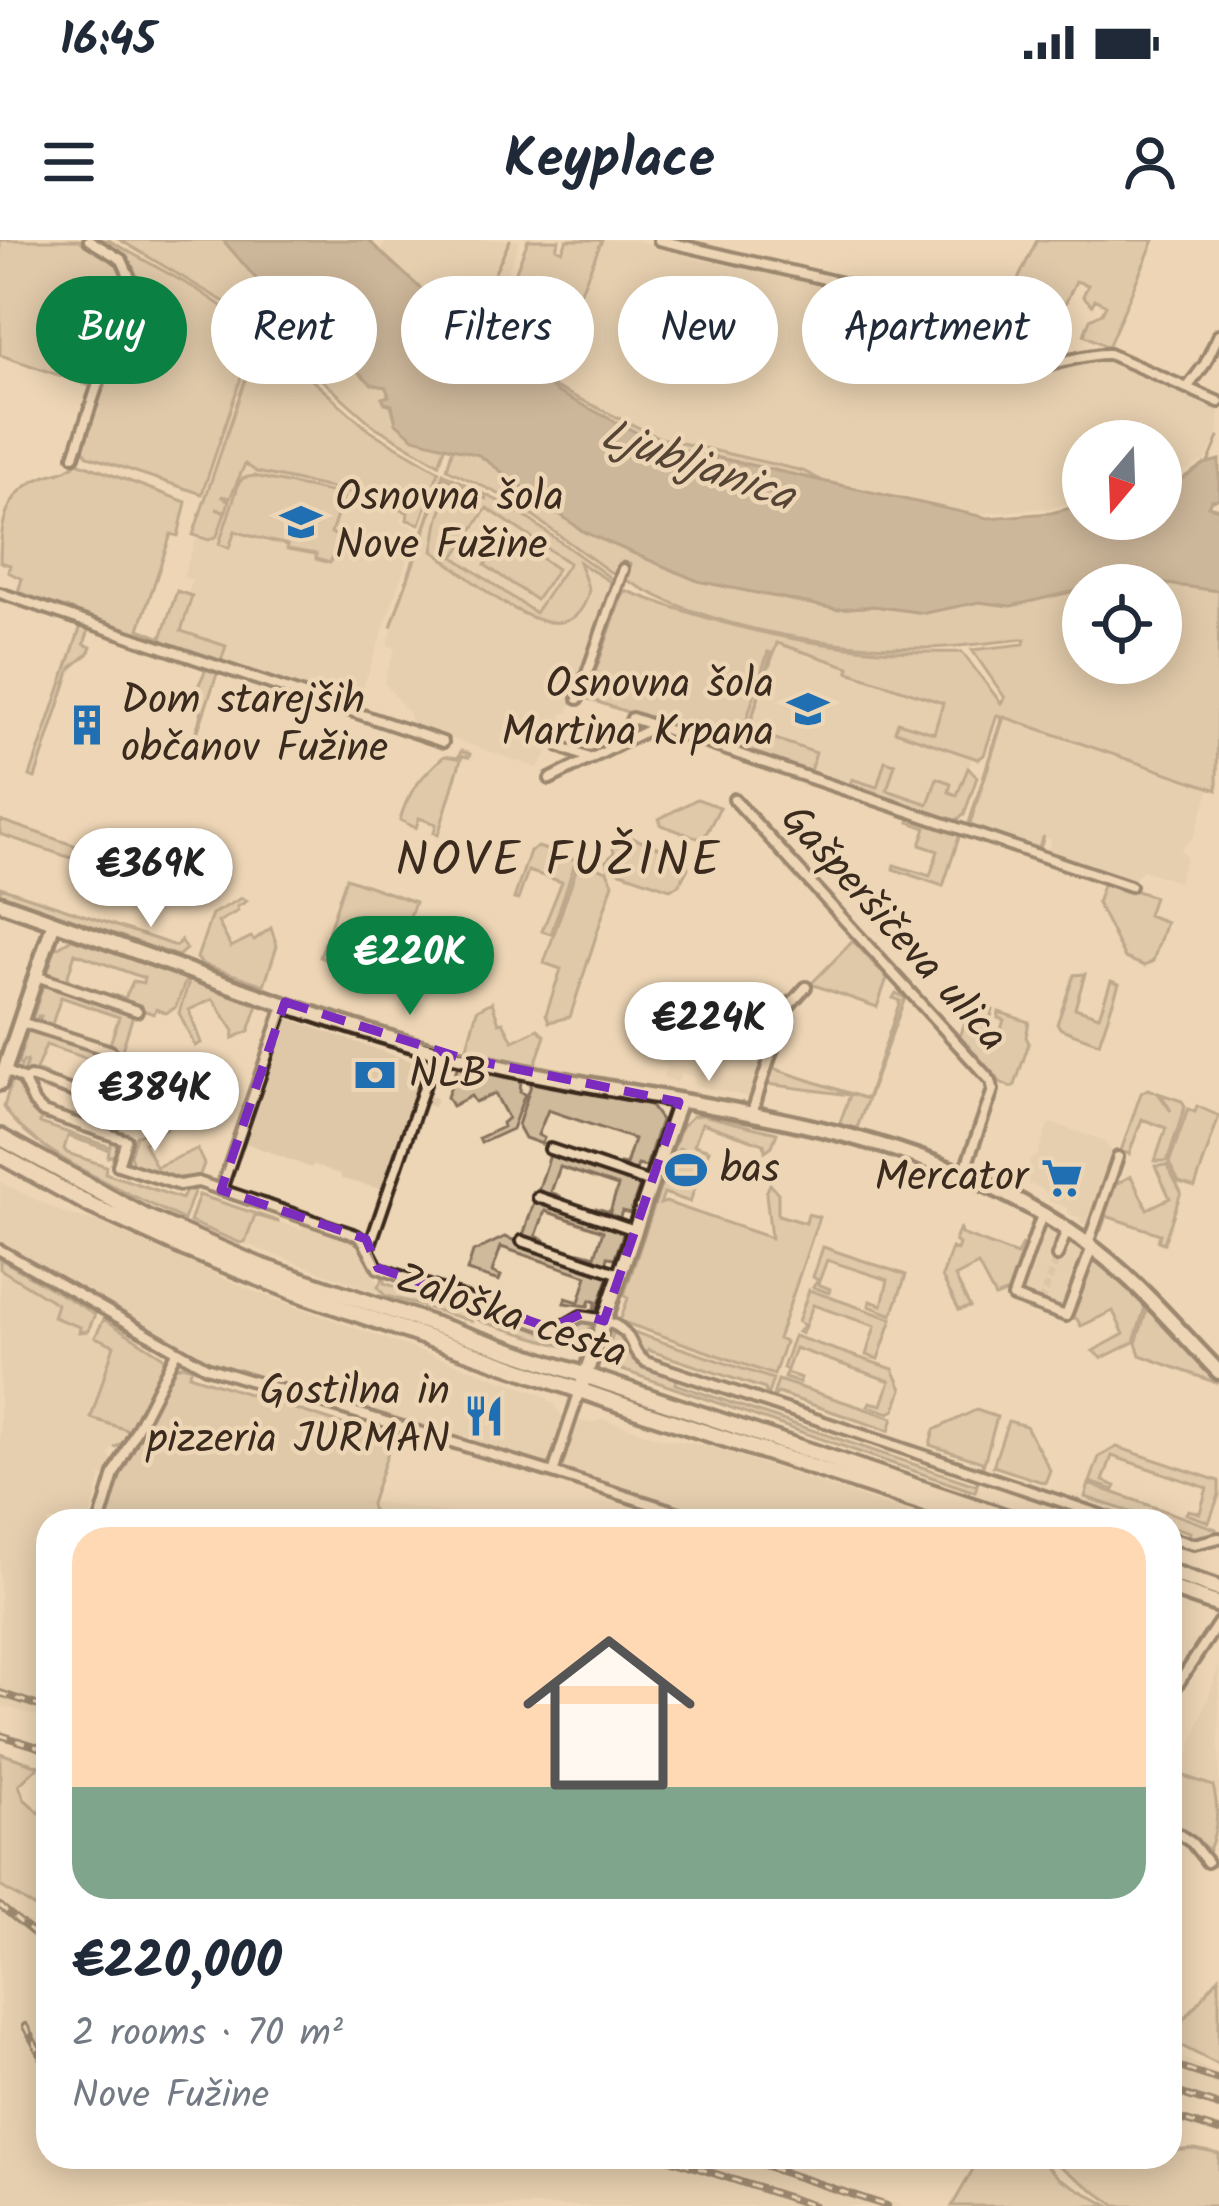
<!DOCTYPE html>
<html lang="en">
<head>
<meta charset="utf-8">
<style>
  body { margin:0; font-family:Kalam,sans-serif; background:#f6f6f7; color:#1f2937; height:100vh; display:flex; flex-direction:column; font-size:45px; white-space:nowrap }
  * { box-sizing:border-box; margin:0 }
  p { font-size:39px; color:#747a83 }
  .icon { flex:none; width:66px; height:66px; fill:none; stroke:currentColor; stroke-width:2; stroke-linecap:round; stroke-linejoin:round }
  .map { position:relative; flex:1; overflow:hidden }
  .panel { position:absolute; left:36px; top:1269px; width:1146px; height:660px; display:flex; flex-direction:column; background:#fff; border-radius:36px; box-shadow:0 6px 30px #0003 }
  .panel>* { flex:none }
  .hud { position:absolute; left:36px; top:36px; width:1149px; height:108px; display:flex; gap:24px }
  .needle { width:78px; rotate:199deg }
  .tools { position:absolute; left:1062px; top:180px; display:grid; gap:24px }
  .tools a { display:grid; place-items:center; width:120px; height:120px; border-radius:50%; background:#fff; box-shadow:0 6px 30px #0003; font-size:60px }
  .price { position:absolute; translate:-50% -102px; padding:0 27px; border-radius:42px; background:#fff; color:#222; font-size:39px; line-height:78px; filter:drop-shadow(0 3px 6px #0008) }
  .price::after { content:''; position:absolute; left:50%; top:72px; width:36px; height:27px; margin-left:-18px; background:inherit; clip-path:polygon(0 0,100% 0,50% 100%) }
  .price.selected { background:#0b8043; color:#fff }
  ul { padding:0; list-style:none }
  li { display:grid; align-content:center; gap:24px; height:636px; padding:0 36px }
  li span { display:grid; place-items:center; height:372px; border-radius:36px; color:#555 }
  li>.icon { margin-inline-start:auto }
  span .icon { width:216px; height:216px; fill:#fffc; stroke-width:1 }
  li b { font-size:51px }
  .chip { padding:0 42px; border-radius:54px; background:#fff; box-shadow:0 6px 30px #0003; font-size:42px; line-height:108px }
  .chip.selected { background:#0b8043; color:#fff }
  .status { display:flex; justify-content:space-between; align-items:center; height:84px; padding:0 60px; background:#fff; direction:ltr }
  .status svg { height:33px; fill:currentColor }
  header { display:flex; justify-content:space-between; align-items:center; height:156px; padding:0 36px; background:#fff; font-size:54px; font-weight:800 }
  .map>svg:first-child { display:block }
</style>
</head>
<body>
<div class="status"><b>16:45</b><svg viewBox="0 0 49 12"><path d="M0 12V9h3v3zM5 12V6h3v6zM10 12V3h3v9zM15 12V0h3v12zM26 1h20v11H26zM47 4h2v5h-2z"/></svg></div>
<header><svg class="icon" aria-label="menu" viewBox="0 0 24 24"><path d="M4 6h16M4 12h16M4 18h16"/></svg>Keyplace<svg class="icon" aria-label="person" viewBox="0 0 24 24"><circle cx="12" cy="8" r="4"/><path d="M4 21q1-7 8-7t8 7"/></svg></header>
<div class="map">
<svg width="1219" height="1966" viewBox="0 0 1219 1966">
  <rect width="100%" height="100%" fill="#edd6b5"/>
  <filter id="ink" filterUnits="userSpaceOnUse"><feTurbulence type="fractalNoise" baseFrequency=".00833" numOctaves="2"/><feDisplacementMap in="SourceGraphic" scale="24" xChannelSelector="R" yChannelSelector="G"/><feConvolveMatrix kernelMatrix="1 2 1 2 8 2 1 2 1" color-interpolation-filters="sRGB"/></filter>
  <g filter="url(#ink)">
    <!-- built -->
    <path fill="#dec8a8" d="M387 0H520L482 100 435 65 380 12Z
      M602 0H636L697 19 875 55 1019 126 1052 129 1080 121 1114 119 1219 165V192L1206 219 1161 244V201H1083L1082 260 1051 268 976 274 856 249 754 218 660 198 561 151 545 136Z
      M263 97 370 191 438 230 420 281 404 276 401 282 418 289 356 468 221 422 226 407 181 391 192 356 188 354 192 340 183 337Z
      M444 237 508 270 612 343 568 473H563L549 511 537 528 410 484V475L384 442 395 408 387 405Z
      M624 350 721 385 773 398 882 412H962L1000 464 984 515 978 519 972 517 969 527 977 537 964 575 953 582 586 458Z
      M1004 477 1210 548 1194 596 1181 609 1186 618 1178 642 1143 630 1131 643 1047 615 1051 599 1043 597 1038 611 971 587 969 580Z
      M728 750 781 779 756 851 750 857 694 845V837L681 834 678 842 663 837 667 826 660 824 671 789 678 791 681 783 714 794Z
      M275 774 411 821 414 826 426 821 438 825 427 855 437 858 434 867 411 860 382 949 342 939 339 934 313 925 311 928 246 903 275 818 265 806 268 795 265 793 270 789Z
      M1052 883 1102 900 1111 910 1113 926 1093 987 1079 982 1080 978 1067 973 1068 968 1049 961 1050 957 1040 948 1028 944 1030 920 1037 916 1048 885Z
      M0 942 66 974 94 980 255 1052 541 1154 554 1164 560 1174 589 1183 604 1179 660 1198 709 1206 933 1281H680L178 1126 101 1063 0 1008Z
      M255 975 301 989 303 984 356 1001 384 1055 246 1004Z
      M1041 982 1085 1013 1065 1072 1017 1055Z
      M0 1029 58 1064 53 1076 114 1105 104 1143 131 1192 125 1201 113 1206 109 1215 113 1224 106 1237 101 1236 89 1281H48V1480L0 1465Z
      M374 1262 508 1281H180L295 1273H372Z
      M1219 1426V1557L1213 1546 1181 1535Z
      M0 1646 48 1675V1917H753L901 1966H0Z
      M1170 1811 1219 1835V1871L1170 1855Z"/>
    <!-- green -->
    <path fill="#d0ba9c" stroke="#86725d" stroke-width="3" fill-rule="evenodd" d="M0 0H79L125 30 126 48 93 147 0 115Z
      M101 0H108L198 50 257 90 202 254 88 216 83 209 137 42 131 22Z
      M120 0H223L259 42 372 144 386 147 396 183 428 201 446 205 439 224 374 186 253 79Z
      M528 0H559L556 8 562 11 567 0H602L546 136 553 146 660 198 803 231 823 241 661 205 557 152 509 114 488 104Z
      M1037 0H1154L1108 107 1084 95 1090 79 1102 73 1106 65 1095 59 1092 65 1083 56 1088 45 1076 41 1056 83 1011 54Z
      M263 97 370 191 439 231 420 284 407 280 408 272 345 251 257 232 245 224 230 258 221 256 229 261 226 271 216 269 225 273 217 296 209 300 193 295 259 98Z
      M453 207 479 215 584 292 698 341 836 369 874 366 925 373 979 362 1011 366 1083 349V423H1161V345H1102L1139 340 1219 351 1217 550 1004 477 970 584 974 589 1037 610 1044 596 1039 612 974 590 969 583 1002 477 997 475 984 515 978 519 895 491 898 482 934 493 943 463 848 432 849 427 777 403 749 487 771 413 768 412 744 488 816 513 809 534 586 458 624 350C739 393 839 415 962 412L1001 463 1005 458 972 410 1024 404 1025 399C989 402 952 409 915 408 818 406 712 389 628 341L625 338 630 324 623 322 617 333 610 332 509 259 447 229Z
      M77 222 186 262 178 296 171 294 139 389 161 398 177 351 192 356 181 391 226 406 221 421 225 423 166 406 162 399 163 405 17 355 22 339 8 332 10 325 0 322C0 287 5 252 41 238 55 232 67 233 77 222Z
      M443 233 516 270 615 341 591 413 612 343 579 322 589 350C570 432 469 336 433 311 440 277 435 247 487 259L444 237 391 387ZM487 268 569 323 535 373 454 317Z
      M254 236 344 255 331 293 339 297 330 323 316 319V314L287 309V305C268 300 255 298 235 291L229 308 219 304 239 243 243 238Z
      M506 294 557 329 536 360 485 325Z
      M82 383 213 427 217 434 188 520H184C193 495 209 474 196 451L207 427 90 387 84 404 91 407 88 414 71 428 35 538 30 536Z
      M461 511 470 514 469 517 462 516 438 595 434 593 436 584 419 578 416 588 400 580C407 552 424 534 444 516L458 518Z
      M885 521 895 524 887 550 928 564 937 538 951 543 949 552 957 555 968 528 977 537 964 575 953 582 877 557 878 553 850 544 852 539 877 547Z
      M697 559 720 567 703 600 661 585 659 579Z
      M912 575 961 591 943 646 893 629 894 625 930 636 938 611 920 605 926 588 909 582Z
      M0 580 152 632 148 644 0 594Z
      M632 598 678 614 676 617 686 621 688 628 679 645 670 649 609 628 606 621 614 613 613 608Z
      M538 607 576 620 551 694 542 691 562 642 528 631 518 660 514 659 530 611Z
      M585 623 607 631 613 643 570 777 549 782 546 774 561 729 544 723 577 627Z
      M346 638 415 662 398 712 378 705 375 716 390 723 384 739 320 717Z
      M1105 640 1154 657 1148 675 1166 682 1153 721 1145 726 1125 718 1097 663Z
      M0 647 176 706 181 700 186 709 178 716 0 655Z
      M242 658 247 661 237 667 238 671 218 682 231 707 251 697 254 700 271 688 277 706 264 745 202 724 197 718 212 674Z
      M72 699 187 737 176 767 166 773 156 769 154 774 111 759 112 755 125 758 133 741 143 743 144 738 75 713 67 739 76 743 75 747 46 737 55 709Z
      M853 701 887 738 877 767 811 744Z
      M1085 734 1075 768 1099 776 1111 741 1119 744 1099 803 1061 789 1057 784 1074 735Z
      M190 738 259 762 249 791 233 798 234 791 213 759 189 770 201 803 195 806 179 773Z
      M44 742 134 772 121 813 95 804 96 800 110 804 119 777 61 757 52 784 60 788 59 792 39 785 41 776H38L35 784 31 783Z
      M896 753 905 758 857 888 839 885 850 855 767 844 761 870 756 868 769 827 867 859 900 761 893 758Z
      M492 762 499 783 503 782 513 801 538 789 545 796 535 825 473 812 467 807 477 770Z
      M984 767 993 770 983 801 996 805 1004 780 998 778 999 772 1029 782 1026 797 1029 803 1015 845 1011 847 1000 842 960 797 965 782 981 776Z
      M29 787 143 824 129 868 108 861 110 856 124 860 132 833 46 805 36 830 46 834 44 839 24 832 27 821H23L21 827 18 822Z
      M458 825 521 840 520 852 525 854 512 889 481 903 479 898 503 887 502 883 508 878 495 854 475 862 471 856 452 866 447 857Z
      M18 841 31 868 42 877 40 883 110 907 113 900 119 908 115 915 108 917 109 910 68 896 64 909 67 913 106 926 105 933 182 959 187 949 196 946 184 980C136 957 30 912 4 867L11 842Z
      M532 842 650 865 661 880 646 927 638 925 635 933 618 929 620 924 626 925 634 899 548 870 538 895 544 898 542 904 525 898 518 885Z
      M1148 849 1158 853 1171 871 1161 854 1182 861 1185 867 1167 921H1155L1166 888 1142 879 1129 914 1121 911 1141 853Z
      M1197 866 1219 876 1195 947 1179 942 1169 923 1188 869 1195 872Z
      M702 875 777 893 772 906 765 911 764 904 702 883 694 905 709 910 706 917 679 908 676 914 703 924 690 962 664 953 660 964 666 962 771 998 766 953 770 944 778 953V975L806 983 808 974 819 977 778 1099 785 1102 774 1135 620 1081 628 1058 624 1055 681 887 693 876Z
      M168 880 170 885 144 903 156 927 197 909 204 924 199 937 180 940 133 924 130 915 136 896Z
      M550 915 640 945 630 973 622 971 618 982 594 974 596 968 610 972 618 946 560 927 551 952 560 956 558 962 537 954Z
      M1167 925 1181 952 1164 1003 1158 1001 1160 994 1106 976 1101 990 1097 989 1112 946 1131 936 1147 969 1170 958 1155 926Z
      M199 955 278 981V982L255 975 245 1002 240 1003 190 982Z
      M535 959 624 991 615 1018 608 1017 606 1025 579 1018 581 1012 595 1016 603 991 545 971 536 996 545 1000 543 1006 522 999Z
      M960 987 961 994 1017 1015 1022 1004 1028 1006 1011 1057 1005 1053 995 1057 978 1025 955 1037 970 1067 959 1070 942 1037 952 1008 957 1010 959 1004 955 1001Z
      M505 997 609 1036 597 1069 594 1068 596 1062 590 1060 588 1066 564 1063 566 1058 579 1062 587 1036 501 1007 492 1032 501 1036 499 1041 467 1031 473 1012Z
      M823 1007 906 1035 892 1075 869 1066 870 1061 882 1065 888 1040 827 1020 818 1044 830 1049 829 1053 813 1047 818 1040 813 1037Z
      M1092 1018 1146 1064 1134 1102 1102 1118 1093 1111 1124 1094 1113 1071 1081 1086 1077 1079 1068 1076Z
      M0 1019 95 1074 88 1091 79 1092 80 1087 53 1077 57 1064 0 1029Z
      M384 1035V1043L466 1071 469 1065 551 1094H561L581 1081 592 1085 573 1106 566 1107 483 1082 468 1074 471 1081 384 1055 378 1047Z
      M809 1050 892 1079 878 1119 866 1115 875 1086 813 1065 802 1094 798 1092 804 1085 798 1082Z
      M1148 1067 1217 1143 1140 1115 1136 1103Z
      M104 1079 162 1116 166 1123 126 1202 114 1208 125 1201 130 1191 91 1178 114 1105 95 1097Z
      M614 1091 623 1096 634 1120 677 1137 675 1144 975 1245 979 1239 975 1252 622 1130 604 1118Z
      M636 1093 773 1139 767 1157 765 1149 648 1110 645 1116 633 1095Z
      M794 1096 893 1129 902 1149 895 1170 889 1173 868 1166 870 1162 882 1165 890 1141 795 1108 786 1133 801 1138 799 1143 784 1138 787 1130 783 1128Z
      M182 1125 192 1128 189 1135 392 1200 371 1264 373 1273 107 1281 117 1242 174 1128Z
      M778 1140 893 1178 889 1191 778 1153 772 1159Z
      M976 1170 997 1177 982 1230V1222L930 1205 934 1190Z
      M1008 1181 1026 1186 1050 1230 1045 1243 993 1226Z
      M1117 1207 1219 1241V1255L1209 1282 1186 1274 1188 1270 1200 1273 1207 1248 1112 1216 1103 1241 1116 1246 1114 1250 1090 1242 1099 1217Z
      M1089 1244 1216 1289 1215 1293 1188 1299 1190 1292 1170 1286V1281H1157L1085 1257Z
      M0 1513 39 1526 19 1545 24 1559 48 1580V1675L0 1646Z
      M1178 1534 1213 1546C1219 1568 1218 1589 1209 1610L1170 1581V1545Z
      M1219 1737V1825L1170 1800V1773L1182 1782Z
      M1195 1909 1219 1914V1966H1116L1058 1925 1059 1917H1170V1911Z
      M980 1917H1038L1059 1938 1109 1966H952Z"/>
    <!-- water -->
    <path fill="#a7927a" stroke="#7c6855" stroke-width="3" d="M223 0H368L468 92 508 114 557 152 661 205 988 278 1051 273 1083 265V279H1161V253L1204 224 1219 220V259L1211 260 1208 266 1219 269V351L1139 340 1083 345V349L1011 366 979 362 925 373 874 366 836 369 698 341 584 292 479 215 414 198 396 183 392 165 385 163 382 158 389 156 386 147 372 144 259 42Z"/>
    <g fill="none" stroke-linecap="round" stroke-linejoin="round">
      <!-- stream -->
      <path stroke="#7c6855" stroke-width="3" d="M468 91 510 0
        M1208 223 1219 197"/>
      <!-- street-tunnel -->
      <path stroke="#c9b497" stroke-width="8" stroke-dasharray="8 4" stroke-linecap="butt" d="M1041 1063 1057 1016"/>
      <!-- street casing -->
      <g stroke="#3b2a1e" stroke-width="16">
        <path id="street" d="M659 0 889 54 1022 124C1052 130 1079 113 1109 114L1219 162
          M1187 148 1205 124 1219 94
          M74 216 132 42 122 20 89 0
          M0 353 443 502
          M578 459 623 329
          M623 502 632 478 1130 646
          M561 507 591 519
          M550 539 656 486
          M734 559 991 841 993 850 964 932
          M36 736 137 771
          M21 782 111 811
          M4 830 23 839 34 863 43 872 126 900 118 925 179 945 198 942 356 995 363 1000 378 1028 550 1088H560L581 1076C597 1078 619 1082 628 1097 635 1108 634 1114 646 1122L1119 1281
          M25 840 30 837 131 871
          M751 875 786 769 806 747
          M550 909 651 943
          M221 950 285 763
          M538 957 635 990
          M1042 975 1013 1057 1066 1076 1092 1007
          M522 1001 620 1034
          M1088 1004 1118 917
          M369 1008 436 812
          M0 1010 206 1127 553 1233 580 1150
          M1057 1016 1067 990
          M553 1233 705 1281
          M100 1281 114 1234 176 1112
          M1170 1298 1194 1304 1219 1298
          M1170 1456 1219 1382
          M1170 1515 1173 1521 1170 1533
          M1170 1588 1192 1603 1207 1622"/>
      </g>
      <!-- secondary casing -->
      <g stroke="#3b2a1e" stroke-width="21">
        <path id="secondary" d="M0 663C150 715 305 778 458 817 667 870 900 870 1082 1000 1135 1037 1174 1086 1219 1132
          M0 843 54 682
          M582 1145 679 862"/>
      </g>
      <!-- primary casing -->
      <g stroke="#3b2a1e" stroke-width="22">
        <path id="primary" d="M0 897 145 977 260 1026 1017 1281
          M0 915 90 965 184 1008 297 1053 643 1172 978 1281
          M1170 1332 1219 1349
          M1170 1348 1219 1365"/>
      </g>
      <!-- street -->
      <use href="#street" stroke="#edd6b5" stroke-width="8"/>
      <!-- secondary -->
      <use href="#secondary" stroke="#edd6b5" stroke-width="12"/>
      <!-- primary -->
      <use href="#primary" stroke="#edd6b5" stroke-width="14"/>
      <!-- rail casing -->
      <g stroke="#3b2a1e" stroke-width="8">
        <path id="rail" d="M0 1453 48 1469
          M0 1495 48 1510
          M0 1666 48 1705
          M25 1786 48 1828
          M1170 1824 1219 1840
          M1170 1850 1219 1866
          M1170 1876 1219 1891
          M142 1917 160 1925
          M664 1917 814 1966
          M737 1917 887 1966"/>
      </g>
      <!-- rail -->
      <use href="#rail" stroke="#edd6b5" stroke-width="3" stroke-dasharray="9" stroke-linecap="butt"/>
    </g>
  </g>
  <!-- marked area -->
  <path d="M0 0H1219V1966H0ZM285 762 458 817 679 862 604 1081 581 1074 550 1088 378 1028 366 999 221 950Z" fill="#edd6b5" fill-opacity=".55" fill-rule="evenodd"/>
  <path fill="none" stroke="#7b2cbf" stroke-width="9" stroke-dasharray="24 15" stroke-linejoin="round" d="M285 762 458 817 679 862 604 1081 581 1074 550 1088 378 1028 366 999 221 950Z"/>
  <!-- icons -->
  <defs>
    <g id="school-bare" transform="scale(3.24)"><path d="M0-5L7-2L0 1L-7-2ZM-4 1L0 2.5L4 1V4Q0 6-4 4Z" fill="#1f6fb2" stroke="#edd6b5" stroke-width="2.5" paint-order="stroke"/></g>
    <g id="building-bare" transform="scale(3.24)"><path d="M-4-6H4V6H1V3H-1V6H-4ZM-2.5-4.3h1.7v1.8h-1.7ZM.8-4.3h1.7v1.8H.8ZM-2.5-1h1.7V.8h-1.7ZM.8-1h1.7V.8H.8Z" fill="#1f6fb2" stroke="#edd6b5" stroke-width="2.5" paint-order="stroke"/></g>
    <g id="bank-bare" transform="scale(3.24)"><path d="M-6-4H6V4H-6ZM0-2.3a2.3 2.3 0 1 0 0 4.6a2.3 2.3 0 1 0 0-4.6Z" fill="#1f6fb2" stroke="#edd6b5" stroke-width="2.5" paint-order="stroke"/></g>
    <g id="stadium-bare" transform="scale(3.24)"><path d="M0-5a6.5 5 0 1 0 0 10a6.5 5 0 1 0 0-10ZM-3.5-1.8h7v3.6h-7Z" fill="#1f6fb2" stroke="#edd6b5" stroke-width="2.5" paint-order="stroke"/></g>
    <g id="supermarket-bare" transform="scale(3.24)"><path d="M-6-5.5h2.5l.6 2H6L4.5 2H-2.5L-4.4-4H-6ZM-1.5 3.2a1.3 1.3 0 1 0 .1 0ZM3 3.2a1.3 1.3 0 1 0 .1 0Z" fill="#1f6fb2" stroke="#edd6b5" stroke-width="2.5" paint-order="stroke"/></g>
    <g id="restaurant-bare" transform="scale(3.24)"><path d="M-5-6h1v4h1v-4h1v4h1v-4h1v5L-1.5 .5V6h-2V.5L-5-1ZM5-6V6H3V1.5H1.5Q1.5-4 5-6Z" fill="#1f6fb2" stroke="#edd6b5" stroke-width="2.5" paint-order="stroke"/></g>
  </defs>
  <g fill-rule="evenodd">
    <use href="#school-bare" x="301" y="282"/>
    <use href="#school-bare" x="808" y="469"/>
    <use href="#building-bare" x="87" y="485"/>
    <use href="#bank-bare" x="375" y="835"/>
    <use href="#stadium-bare" x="686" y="930"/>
    <use href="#supermarket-bare" x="1062" y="938"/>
    <use href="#restaurant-bare" x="484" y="1176"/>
  </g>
  <g text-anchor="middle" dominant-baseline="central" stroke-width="9" stroke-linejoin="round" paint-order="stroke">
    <!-- poi labels -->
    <g font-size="42" fill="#3b2a1e" stroke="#edd6b5" text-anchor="start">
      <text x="335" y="258">Osnovna šola<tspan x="335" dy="48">Nove Fužine</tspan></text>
      <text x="774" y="445" text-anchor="end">Osnovna šola<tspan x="774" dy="48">Martina Krpana</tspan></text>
      <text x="121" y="461">Dom starejših<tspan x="121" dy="48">občanov Fužine</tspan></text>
      <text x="409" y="835">NLB</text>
      <text x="720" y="930">bas</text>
      <text x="1028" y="938" text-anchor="end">Mercator</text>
      <text x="450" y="1152" text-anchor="end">Gostilna in<tspan x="450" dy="48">pizzeria JURMAN</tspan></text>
    </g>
    <!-- street labels -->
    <g font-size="42" fill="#3b2a1e" stroke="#edd6b5">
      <text transform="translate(893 689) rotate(48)">Gašperšičeva ulica</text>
      <text transform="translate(511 1077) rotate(19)">Zaloška cesta</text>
    </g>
    <!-- water labels -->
    <g font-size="45" font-style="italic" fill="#564435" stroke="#edd6b5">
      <text transform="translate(697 227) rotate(19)">Ljubljanica</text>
    </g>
    <!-- quarter labels -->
    <g font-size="48" letter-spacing="3" fill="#3b2a1e" stroke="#edd6b5">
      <text x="559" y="622">NOVE FUŽINE</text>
    </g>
  </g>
</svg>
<div class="tools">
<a><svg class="needle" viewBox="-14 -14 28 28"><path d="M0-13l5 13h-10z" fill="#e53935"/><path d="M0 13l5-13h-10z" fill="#747a83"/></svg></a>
<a><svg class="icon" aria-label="locate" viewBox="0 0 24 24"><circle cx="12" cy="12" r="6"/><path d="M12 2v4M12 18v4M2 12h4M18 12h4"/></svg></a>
</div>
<b class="price" style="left:151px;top:690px">€369K</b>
<b class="price selected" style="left:410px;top:778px">€220K</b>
<b class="price" style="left:709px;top:844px">€224K</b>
<b class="price" style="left:155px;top:914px">€384K</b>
<div class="hud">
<a class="chip selected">Buy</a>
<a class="chip">Rent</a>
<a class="chip">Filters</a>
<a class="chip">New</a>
<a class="chip">Apartment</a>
</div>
<section class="panel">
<ul>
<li><span style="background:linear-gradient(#ffd9b3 70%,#7fa58c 0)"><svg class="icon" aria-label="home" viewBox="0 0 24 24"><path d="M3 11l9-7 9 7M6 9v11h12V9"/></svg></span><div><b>€220,000</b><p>2 rooms · 70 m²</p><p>Nove Fužine</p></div></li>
</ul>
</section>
</div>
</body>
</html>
